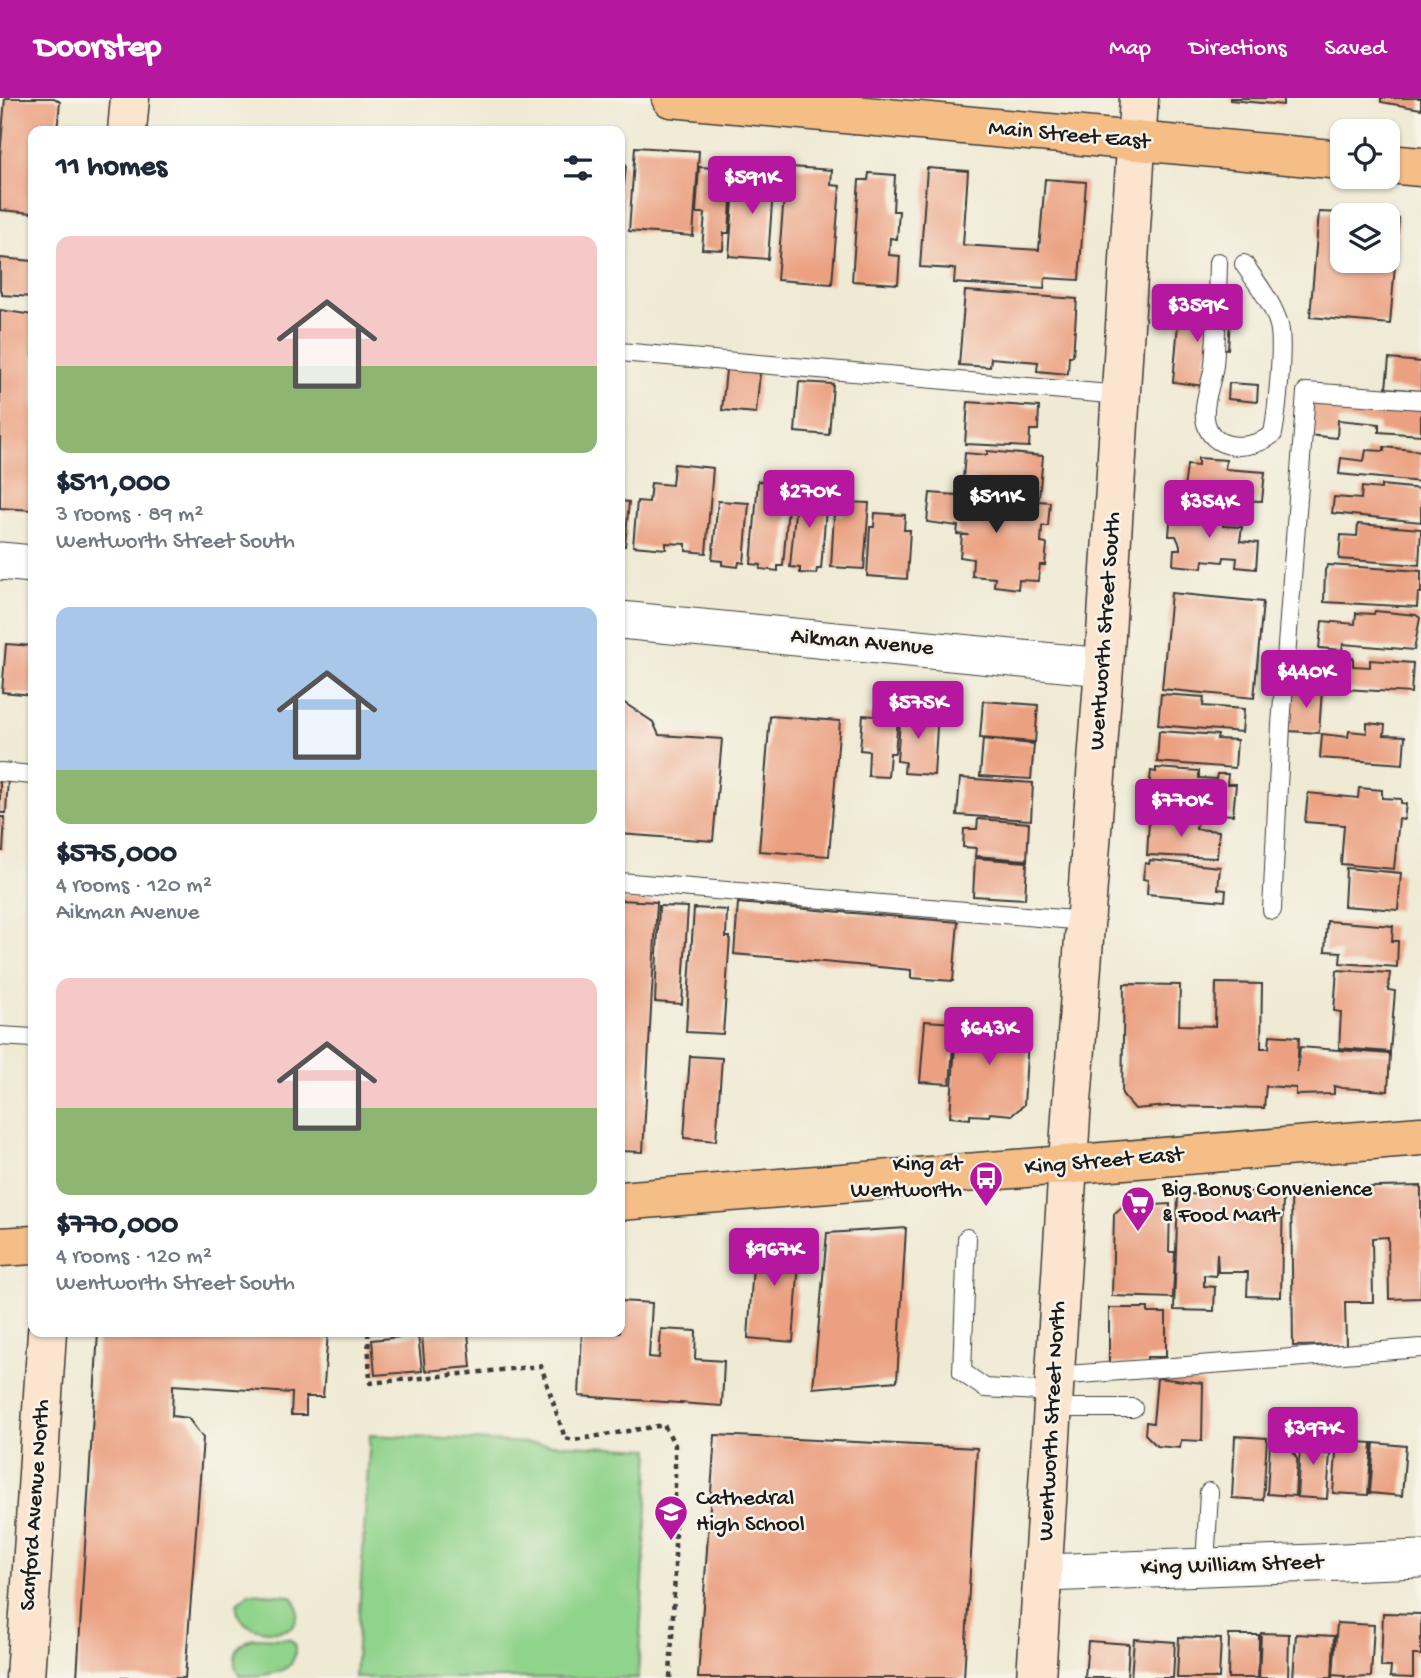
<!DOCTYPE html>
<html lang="en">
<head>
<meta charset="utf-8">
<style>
  body { margin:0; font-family:"Gochi Hand",sans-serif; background:#f6f6f7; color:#1f2937; height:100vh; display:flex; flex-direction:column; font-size:26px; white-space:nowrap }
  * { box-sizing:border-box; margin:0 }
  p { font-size:23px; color:#747a83 }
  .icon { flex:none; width:38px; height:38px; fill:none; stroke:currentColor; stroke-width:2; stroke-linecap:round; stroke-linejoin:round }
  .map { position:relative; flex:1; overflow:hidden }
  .details { position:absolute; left:28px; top:28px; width:597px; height:1211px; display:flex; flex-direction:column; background:#fff; border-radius:14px; box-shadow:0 2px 5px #0004 }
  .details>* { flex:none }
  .buttons { position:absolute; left:1330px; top:21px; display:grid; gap:14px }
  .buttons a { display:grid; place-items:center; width:70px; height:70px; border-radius:14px; background:#fff; box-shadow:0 2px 5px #0004; font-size:35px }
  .price { position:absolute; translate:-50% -60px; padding:0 16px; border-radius:7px; background:#b5179e; color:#fff; font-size:23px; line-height:46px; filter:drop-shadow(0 2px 4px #0008) }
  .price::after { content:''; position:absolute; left:50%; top:42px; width:21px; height:16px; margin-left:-10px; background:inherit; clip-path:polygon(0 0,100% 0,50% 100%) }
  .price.current { background:#222; color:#fff }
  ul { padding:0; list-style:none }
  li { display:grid; align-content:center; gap:14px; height:371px; padding:0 28px }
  li span { display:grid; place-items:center; height:217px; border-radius:14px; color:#555 }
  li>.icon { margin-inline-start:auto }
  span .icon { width:126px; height:126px; fill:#fffc; stroke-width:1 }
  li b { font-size:30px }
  h2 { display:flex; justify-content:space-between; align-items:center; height:84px; padding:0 28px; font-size:30px }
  header { display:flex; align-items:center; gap:42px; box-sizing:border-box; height:98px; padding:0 35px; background:#b5179e; color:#fff }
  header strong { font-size:33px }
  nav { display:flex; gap:38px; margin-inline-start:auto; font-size:24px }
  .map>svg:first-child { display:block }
</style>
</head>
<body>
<header>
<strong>Doorstep</strong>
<nav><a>Map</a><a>Directions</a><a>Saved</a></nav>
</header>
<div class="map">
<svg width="1421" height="1580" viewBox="0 0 1421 1580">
  <rect width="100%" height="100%" fill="#f7f3e8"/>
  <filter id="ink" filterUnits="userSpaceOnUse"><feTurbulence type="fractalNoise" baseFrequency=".0143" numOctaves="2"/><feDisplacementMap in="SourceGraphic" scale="14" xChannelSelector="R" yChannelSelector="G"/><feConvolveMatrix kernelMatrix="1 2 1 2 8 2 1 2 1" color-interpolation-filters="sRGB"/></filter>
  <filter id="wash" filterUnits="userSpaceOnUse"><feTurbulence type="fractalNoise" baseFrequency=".00686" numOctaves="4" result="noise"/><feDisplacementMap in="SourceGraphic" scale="28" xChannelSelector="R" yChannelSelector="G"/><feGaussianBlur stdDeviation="1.57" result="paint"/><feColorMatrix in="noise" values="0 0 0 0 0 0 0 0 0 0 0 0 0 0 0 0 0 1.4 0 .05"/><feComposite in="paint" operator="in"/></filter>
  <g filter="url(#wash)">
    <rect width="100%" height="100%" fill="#efead4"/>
    <!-- green -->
    <path fill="#90d38b" stroke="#567854" stroke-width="2" d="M370 1337 650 1351 638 1580H355Z
      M249 1495 291 1498C300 1507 299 1518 293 1529 273 1539 234 1532 237 1505Z
      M253 1540 289 1541 294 1545C302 1577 262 1578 240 1578 229 1562 236 1546 253 1540Z"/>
    <g id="blocks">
      <!-- building -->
      <path fill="#eba081" d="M5 0H54L60 4 57 33H33V115L0 112V58Z
        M1230 0H1283V7L1230 2Z
        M1381 0H1421V11L1381 4Z
        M635 49 699 53 693 138 629 133Z
        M620 66 626 67 621 121 620 120Z
        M699 69 733 71 729 135H724L723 152 702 151 705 115H696Z
        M791 69 832 72 831 87 840 88 832 186 777 182 785 86 790 87Z
        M927 70 968 73 963 147 1039 152 1045 81 1086 84 1079 182 1045 180 1044 191 954 185 955 171 920 169Z
        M869 75 895 77 893 113H899L897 141 890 140 889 157 900 158 898 186 852 183 859 82H868Z
        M735 76 774 78 768 161 729 158Z
        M1319 114 1342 115V163H1388V119L1399 120 1390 226 1310 219Z
        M0 160 33 163V199L2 197V193L0 192Z
        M965 193 1077 201 1073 258H1069L1068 276 1037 273 1038 264 991 260 990 269 959 267Z
        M1184 209H1207L1212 221 1230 223 1228 251 1210 250 1206 254 1205 288 1173 284 1179 214Z
        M0 212 33 217V412L0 410Z
        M1389 261 1421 264V293L1386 290Z
        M726 272 760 275 756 315 722 312Z
        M799 284 833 286 829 337 795 334Z
        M1229 285 1258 287 1257 304 1228 301Z
        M1318 300 1421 305V337L1379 334V326L1338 322 1337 340 1308 337 1311 307Z
        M968 304 1039 309 1038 332H1030L1029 349 965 346Z
        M1384 349 1421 353V384L1339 376 1341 360 1364 363 1366 352 1384 353Z
        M987 353 1043 358 1039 400 975 395 976 382 963 381 965 355 987 357Z
        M1198 360 1226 362 1225 371 1265 374 1262 403 1183 400 1187 367 1198 368Z
        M674 366 713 370 706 455 686 453V446L666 445V451L633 448 637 403 649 404 651 385 672 387Z
        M758 383 778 385 776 407 788 409 783 468H778V473L760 471 761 467 751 466Z
        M1381 387 1421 391V424L1332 415 1334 399 1361 401 1362 389 1381 391Z
        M797 392 832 395 831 412 826 411 821 471H817L816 476 800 475V470L790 469Z
        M930 395 1050 404 1048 428H1042L1041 445 1047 446 1045 467H1040L1038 483 1019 482 1018 491 994 488 995 480 972 478 973 461 960 459 962 437H969L957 436 958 428 927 424Z
        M620 403 629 404 625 448 620 447Z
        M718 403 749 405 744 465 739 464 738 469 722 467V463L712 462Z
        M845 404 869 405 864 471 831 469 834 416 844 417Z
        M1171 412 1225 416 1223 428 1242 429 1240 443 1258 445 1256 471 1236 469 1237 460 1224 459 1223 464 1203 462 1202 470 1173 467 1174 451H1180V447L1176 438H1169Z
        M875 415 905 417 904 432H910L907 481 867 478 870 429H874Z
        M1358 426 1421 431 1419 467 1339 461 1341 437 1357 438Z
        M1328 467 1421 473V495H1418L1417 509 1324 504 1325 472Z
        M1171 495 1263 504 1254 600 1162 591Z
        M1375 513 1416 517 1420 520 1414 552 1343 546 1342 552 1319 550 1322 523 1355 526 1356 515 1374 516Z
        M6 546 33 548V597L2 594Z
        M1329 558 1353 560V568L1370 569V562L1413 565 1411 595 1327 590Z
        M1292 589 1322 591 1319 635 1289 633Z
        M1161 596 1204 599 1203 608 1244 611 1242 634 1158 627Z
        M620 602 653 624 659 637 722 641 713 743 620 736Z
        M983 603 1038 607 1035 644 980 640Z
        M876 608 899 609 895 655H890L888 679 868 678 869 653 860 652 863 617 875 618Z
        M901 610 938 613 934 677 904 675 905 664 897 663Z
        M770 618 840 623 829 758 759 753Z
        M1367 625 1385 627 1384 637 1405 638 1403 666 1320 660 1322 636 1348 639 1349 633 1367 635Z
        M1159 633 1218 637 1217 641 1237 642 1235 670 1157 664Z
        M983 641 1034 646 1031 681 980 678Z
        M1156 670 1199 673V680L1216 681 1217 676H1228L1227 686H1236L1233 717 1192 714V708L1153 705 1155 692 1149 691 1151 673 1156 674Z
        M0 678 8 679 6 715H0Z
        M960 680 1033 685 1031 722 957 717Z
        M1359 690 1382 692V700L1401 701V705L1406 706 1404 722 1399 721 1394 771 1341 766 1344 727 1305 724 1308 695 1358 700Z
        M0 719H5L3 753H0Z
        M1152 719 1197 724 1196 731 1219 733 1217 760 1147 757 1149 723Z
        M978 721 1029 725 1027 762 975 758 976 750 963 749 964 731H977Z
        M975 760 1027 764 1025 801 973 798Z
        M1150 762 1220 769 1218 791 1226 792 1225 803 1147 796 1148 782 1143 781 1145 765 1149 766Z
        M1346 770 1401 775 1398 812 1344 808Z
        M620 802 657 804 643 1054 620 1053Z
        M738 805 958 824 953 883 911 880V872L734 856Z
        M659 808 688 809 682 906 655 904Z
        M694 810 727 812 726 839H730L723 936 686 934Z
        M1327 823 1393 828 1392 843H1398L1397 869 1340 865 1341 854 1325 853Z
        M1337 872 1390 875 1388 892 1395 893 1390 954 1339 950 1341 914 1334 913Z
        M1216 885 1262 886 1261 950H1269L1270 937 1299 939 1297 974 1300 949 1390 956 1388 993 1342 990 1334 988V996L1296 997V990L1266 988 1264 1010 1168 1008 1135 1011 1122 996 1124 886 1180 887 1179 927 1215 928Z
        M957 919 1029 924 1024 1007 1012 1017 990 1015 989 1018 970 1017V1021L950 1019Z
        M925 923 955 925 950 986 920 984Z
        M690 958 722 960 716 1043 684 1040Z
        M1421 1088V1200L1389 1201 1388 1139 1372 1140 1373 1204H1345L1346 1247 1293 1248 1291 1091Z
        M1219 1093 1283 1094 1281 1199 1247 1198 1248 1174H1218L1217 1155 1216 1178 1204 1177V1188L1215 1189 1214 1213 1174 1212 1178 1096 1219 1097Z
        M1170 1106 1169 1154H1175L1173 1200 1112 1198 1114 1116 1122 1109Z
        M906 1130 897 1283 813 1290 827 1135Z
        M801 1137 793 1244 748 1240 755 1138Z
        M620 1203 652 1205 649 1259 659 1260 661 1231 696 1233 695 1261 724 1263 722 1308 579 1298 582 1234H620Z
        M1109 1210H1148V1215H1166V1259H1147V1266H1109Z
        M98 1234H328L323 1299H306V1317H291L292 1295 173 1287 172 1318 188 1320 203 1340 185 1580H77Z
        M468 1234 471 1269 425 1273 422 1238Z
        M418 1237 422 1273 375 1277 372 1242Z
        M1157 1280 1203 1285 1202 1343 1181 1342 1180 1350 1157 1348 1145 1336 1146 1324 1153 1325Z
        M1271 1329 1294 1330 1293 1354 1297 1361 1295 1398 1267 1396Z
        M1301 1333 1324 1335 1323 1356H1330L1327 1401 1297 1399Z
        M715 1337 977 1350 964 1580H698Z
        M1235 1338 1267 1340 1263 1402 1232 1400Z
        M1337 1343 1372 1345 1368 1397 1333 1395Z
        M1374 1345 1406 1348 1402 1398 1370 1395Z
        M1383 1515 1421 1516V1557H1413V1580L1390 1579 1391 1569H1381Z
        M1337 1525 1374 1527 1371 1579 1344 1580 1345 1578 1333 1577Z
        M1261 1535 1289 1536 1288 1580H1259Z
        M1296 1536 1334 1538 1332 1580H1293Z
        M1229 1537H1259L1258 1580H1228Z
        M1179 1539 1221 1541 1219 1580H1177Z
        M1134 1541 1175 1544 1173 1580H1131Z
        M1088 1543 1129 1546 1127 1580H1085Z"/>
    </g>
  </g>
  <g filter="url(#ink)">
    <use href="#blocks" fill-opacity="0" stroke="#3c3b38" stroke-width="2"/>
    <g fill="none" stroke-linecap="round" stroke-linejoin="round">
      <!-- lane casing -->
      <g stroke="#3c3b38" stroke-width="20">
        <path id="lane" d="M1218 164C1217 198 1217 233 1214 267 1212 284 1203 303 1205 320 1209 355 1252 353 1273 336 1277 314 1284 247 1279 227 1273 205 1256 184 1244 166
          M620 254 1121 297
          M0 674 33 677
          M620 784 1085 823
          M1272 812 1281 627 1306 294 1421 302
          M0 938 33 940
          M967 1140 962 1274 985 1290 1055 1294
          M1055 1278 1421 1250
          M1054 1310H1133
          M1205 1469 1209 1394"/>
      </g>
      <!-- street casing -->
      <g stroke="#3c3b38" stroke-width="39">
        <path id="street" d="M0 463 33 466
          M620 522 1104 569
          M1044 1475 1421 1461"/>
      </g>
      <!-- secondary casing -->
      <g stroke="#3c3b38" stroke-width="41">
        <path id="secondary" d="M127 33 130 0
          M25 1580 47 1234
          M1036 1580 1071 1018 1104 569 1139 0"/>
      </g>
      <!-- primary casing -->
      <g stroke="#3c3b38" stroke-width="41">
        <path id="primary" d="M671 0 1342 62
          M1388 66 1421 69
          M620 1103 1421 1038
          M0 1149 33 1147"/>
      </g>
      <!-- path -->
      <path stroke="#3c3b38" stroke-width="4.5" stroke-dasharray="5 5" stroke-linecap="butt" d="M368 1234 370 1285 541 1268 565 1340 574 1342 664 1327 675 1347V1475L670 1580"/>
      <!-- lane -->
      <use href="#lane" stroke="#fff" stroke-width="18"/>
      <!-- street -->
      <use href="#street" stroke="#fff" stroke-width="37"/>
      <!-- secondary -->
      <use href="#secondary" stroke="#fbe5cf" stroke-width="38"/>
      <!-- primary -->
      <use href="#primary" stroke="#f6be87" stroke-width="38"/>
    </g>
  </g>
  <!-- icons -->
  <defs>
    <g id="bus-pin" transform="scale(1.75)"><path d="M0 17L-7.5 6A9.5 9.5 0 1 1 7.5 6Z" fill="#b5179e" stroke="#f7f3e8"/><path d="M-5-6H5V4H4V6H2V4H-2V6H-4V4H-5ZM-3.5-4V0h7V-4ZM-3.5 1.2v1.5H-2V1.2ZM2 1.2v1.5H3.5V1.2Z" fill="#fff"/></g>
    <g id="supermarket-pin" transform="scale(1.75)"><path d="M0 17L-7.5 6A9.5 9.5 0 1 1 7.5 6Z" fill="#b5179e" stroke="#f7f3e8"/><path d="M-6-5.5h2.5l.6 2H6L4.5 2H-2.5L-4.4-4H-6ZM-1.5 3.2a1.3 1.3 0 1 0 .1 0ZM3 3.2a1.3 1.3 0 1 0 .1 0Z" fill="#fff"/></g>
    <g id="school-pin" transform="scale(1.75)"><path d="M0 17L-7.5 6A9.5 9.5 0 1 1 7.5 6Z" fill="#b5179e" stroke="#f7f3e8"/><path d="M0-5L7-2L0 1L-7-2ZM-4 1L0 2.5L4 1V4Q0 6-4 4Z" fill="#fff"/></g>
  </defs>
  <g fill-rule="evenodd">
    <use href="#bus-pin" x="986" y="1080"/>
    <use href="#supermarket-pin" x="1138" y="1105"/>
    <use href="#school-pin" x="671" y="1414"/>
  </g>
  <g text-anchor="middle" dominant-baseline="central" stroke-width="5" stroke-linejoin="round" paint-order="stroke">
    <!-- street labels -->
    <g font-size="23" fill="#1c1c1c" stroke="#f7f3e8">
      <text transform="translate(1069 38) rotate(5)">Main Street East</text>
      <text transform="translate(1106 533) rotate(-86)">Wentworth Street South</text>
      <text transform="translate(862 545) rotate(5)">Aikman Avenue</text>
      <text transform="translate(1104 1064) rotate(-5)">King Street East</text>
      <text transform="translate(1053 1323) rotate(-87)">Wentworth Street North</text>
      <text transform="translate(36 1407) rotate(-86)">Sanford Avenue North</text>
      <text transform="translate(1232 1468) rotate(-2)">King William Street</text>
    </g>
    <!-- poi labels -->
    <g font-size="23" fill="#1c1c1c" stroke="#f7f3e8" text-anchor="start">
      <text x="962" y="1067" text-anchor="end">King at<tspan x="962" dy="26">Wentworth</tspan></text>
      <text x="1162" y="1092">Big Bonus Convenience<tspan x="1162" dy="26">&amp; Food Mart</tspan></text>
      <text x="696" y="1401">Cathedral<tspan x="696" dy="26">High School</tspan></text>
    </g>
  </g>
</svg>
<div class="buttons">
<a><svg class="icon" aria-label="locate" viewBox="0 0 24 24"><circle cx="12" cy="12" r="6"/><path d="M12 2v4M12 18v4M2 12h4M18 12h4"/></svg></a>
<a><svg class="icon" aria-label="layers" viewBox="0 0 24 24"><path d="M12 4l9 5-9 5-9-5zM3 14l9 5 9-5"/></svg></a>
</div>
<b class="price" style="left:752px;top:118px">$591K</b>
<b class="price" style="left:1197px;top:246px">$359K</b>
<b class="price" style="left:809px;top:432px">$270K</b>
<b class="price current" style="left:996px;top:437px">$511K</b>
<b class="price" style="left:1209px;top:442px">$354K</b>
<b class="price" style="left:1306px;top:612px">$440K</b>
<b class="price" style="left:918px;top:643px">$575K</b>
<b class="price" style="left:1181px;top:741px">$770K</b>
<b class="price" style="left:989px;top:969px">$643K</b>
<b class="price" style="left:774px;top:1190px">$967K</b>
<b class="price" style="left:1313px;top:1369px">$397K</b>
<section class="details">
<h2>11 homes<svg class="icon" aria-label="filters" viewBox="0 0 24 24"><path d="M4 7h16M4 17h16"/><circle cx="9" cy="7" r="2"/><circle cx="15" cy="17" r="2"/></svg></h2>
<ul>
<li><span style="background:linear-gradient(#f6c9c9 60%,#8fb573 0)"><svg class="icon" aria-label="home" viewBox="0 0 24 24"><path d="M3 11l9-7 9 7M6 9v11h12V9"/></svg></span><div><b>$511,000</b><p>3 rooms · 89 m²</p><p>Wentworth Street South</p></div></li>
<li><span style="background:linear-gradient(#a9c7e8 75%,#8fb573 0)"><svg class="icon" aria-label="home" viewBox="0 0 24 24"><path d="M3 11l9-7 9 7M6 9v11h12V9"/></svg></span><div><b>$575,000</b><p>4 rooms · 120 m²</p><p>Aikman Avenue</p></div></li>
<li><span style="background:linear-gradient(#f6c9c9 60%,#8fb573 0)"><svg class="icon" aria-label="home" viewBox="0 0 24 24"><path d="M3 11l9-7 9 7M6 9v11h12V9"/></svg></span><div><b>$770,000</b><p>4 rooms · 120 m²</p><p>Wentworth Street South</p></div></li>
</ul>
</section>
</div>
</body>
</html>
